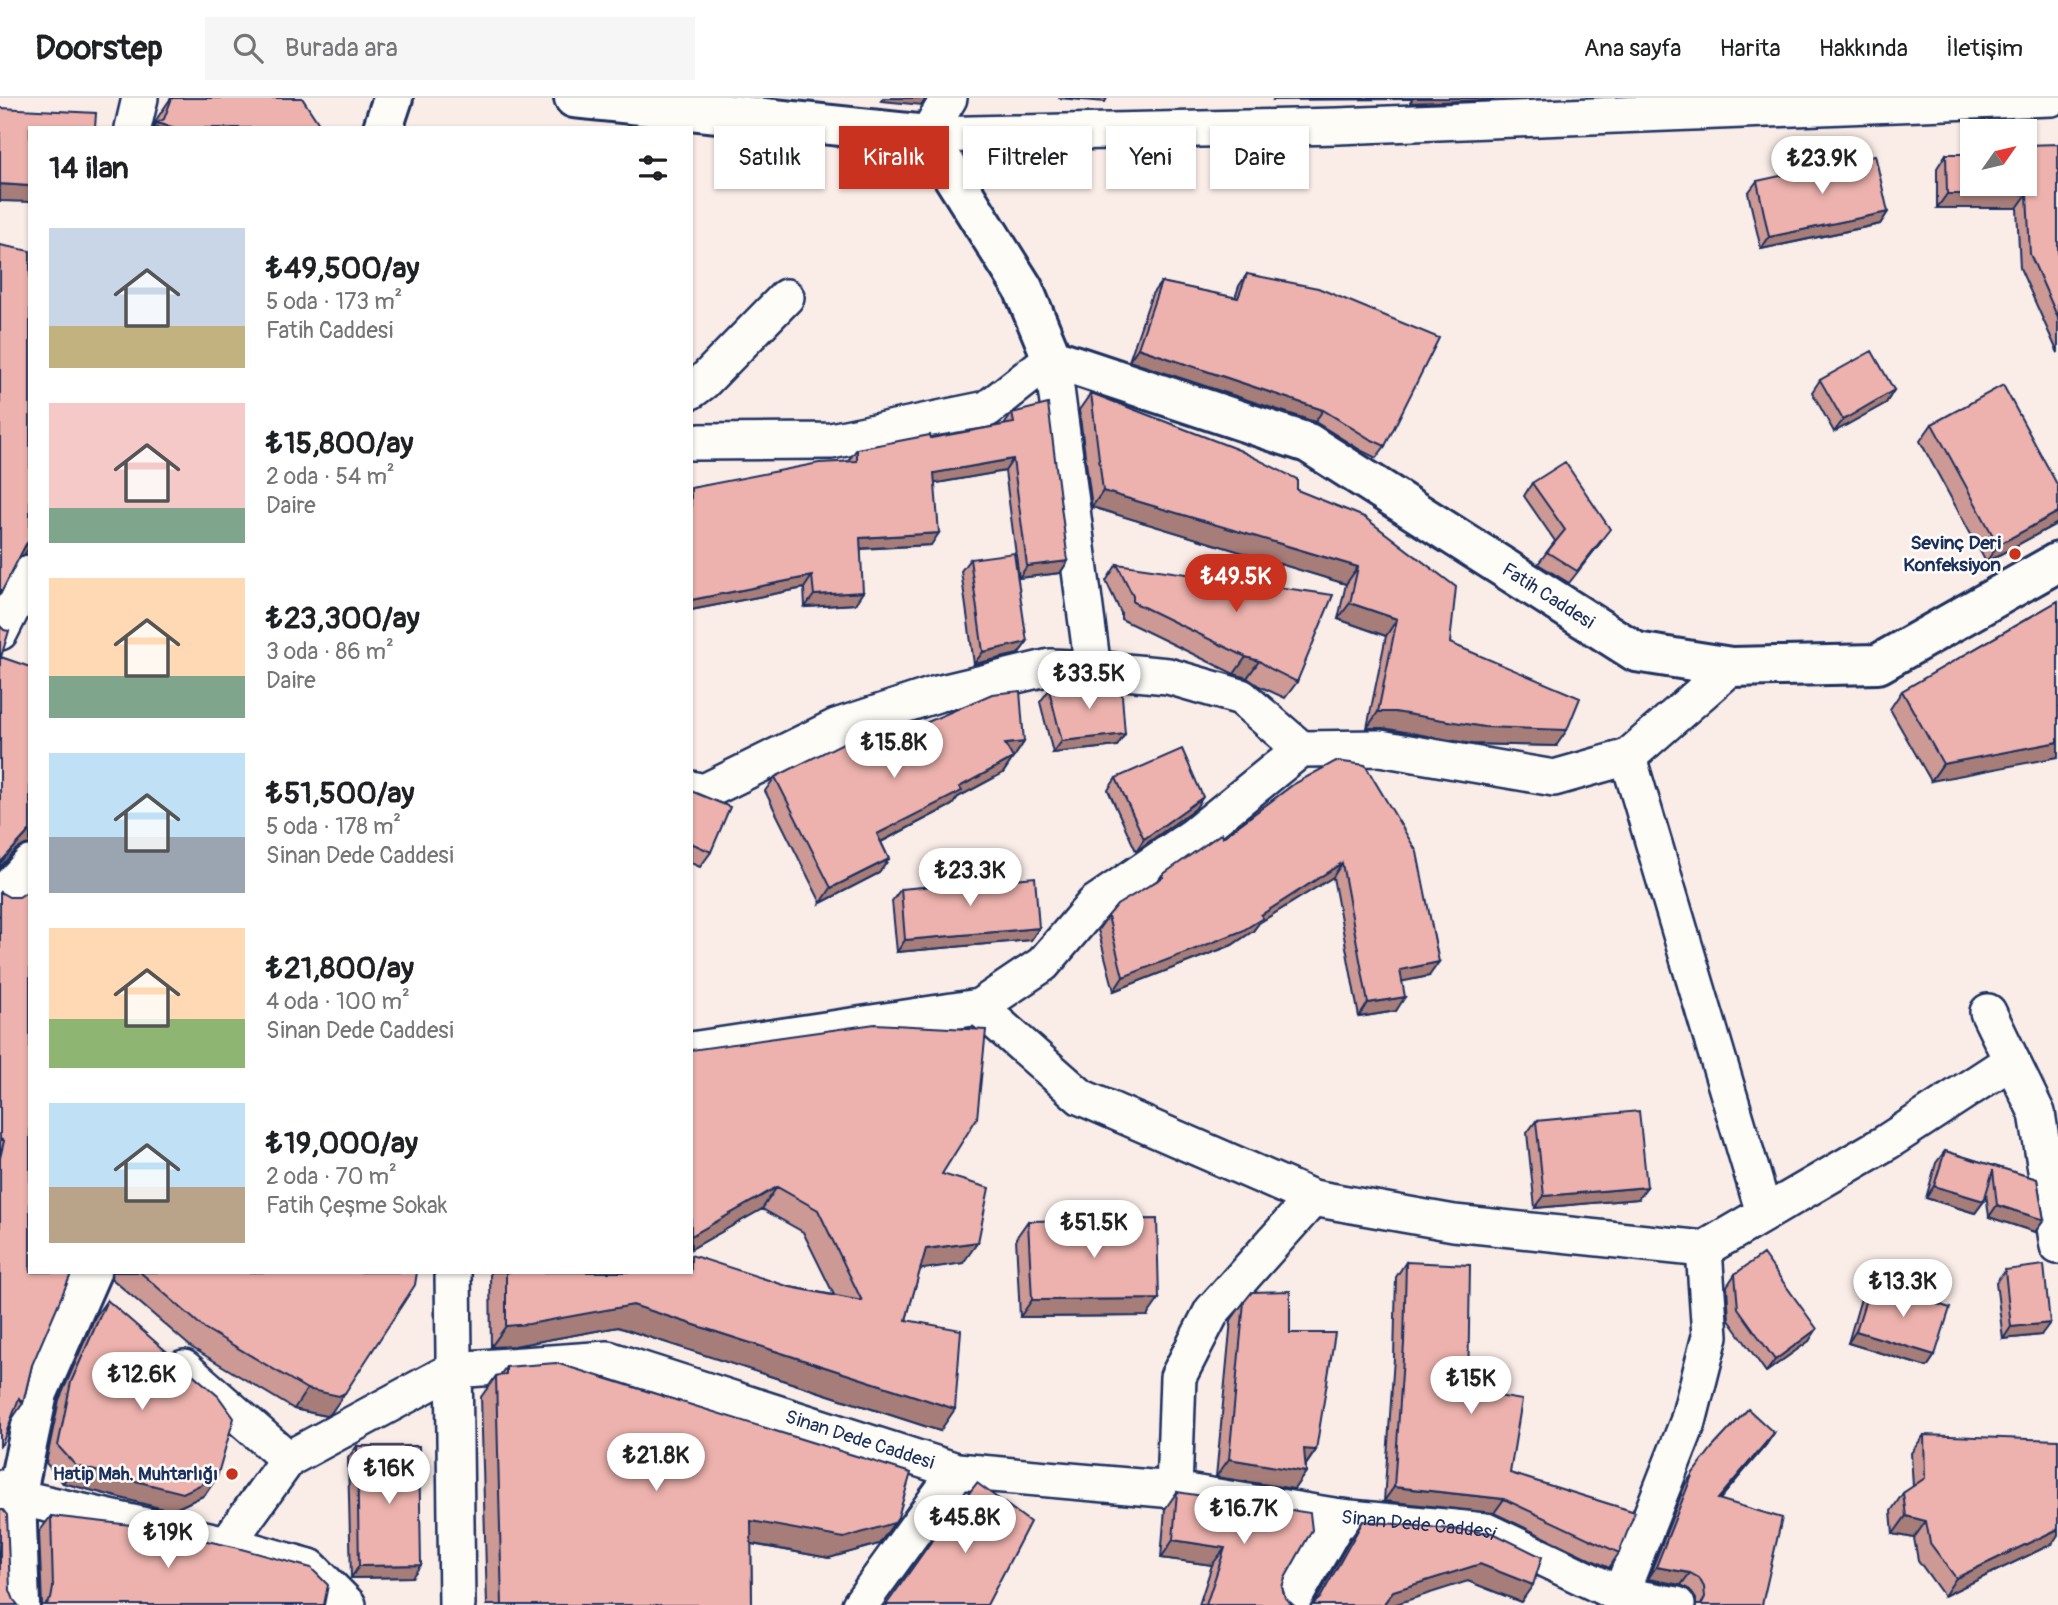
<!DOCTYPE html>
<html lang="tr">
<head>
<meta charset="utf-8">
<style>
  body { margin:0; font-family:Pangolin,sans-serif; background:#f6f6f6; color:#202124; height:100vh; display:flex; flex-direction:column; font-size:26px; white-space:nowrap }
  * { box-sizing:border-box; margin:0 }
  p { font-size:23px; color:#757577 }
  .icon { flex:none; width:38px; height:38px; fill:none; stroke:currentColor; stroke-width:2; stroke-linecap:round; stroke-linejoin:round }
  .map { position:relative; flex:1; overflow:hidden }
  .sheet { position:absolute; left:28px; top:28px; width:665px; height:1148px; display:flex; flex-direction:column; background:#fff; border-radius:0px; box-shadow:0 2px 5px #0004 }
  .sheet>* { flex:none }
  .top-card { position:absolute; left:714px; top:28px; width:665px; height:63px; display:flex; gap:14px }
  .needle { width:46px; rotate:56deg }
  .buttons { position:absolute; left:1960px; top:21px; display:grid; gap:14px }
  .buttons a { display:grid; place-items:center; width:77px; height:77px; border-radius:0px; background:#fff; box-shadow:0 2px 5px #0004; font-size:35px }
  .price { position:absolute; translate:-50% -60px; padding:0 16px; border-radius:24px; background:#fff; color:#222; font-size:23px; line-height:46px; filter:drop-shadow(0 2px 4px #0008) }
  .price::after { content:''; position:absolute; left:50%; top:42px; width:21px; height:16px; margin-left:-10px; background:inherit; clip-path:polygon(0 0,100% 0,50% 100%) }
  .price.on { background:#c8321e; color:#fff }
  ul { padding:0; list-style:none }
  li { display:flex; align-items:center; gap:21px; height:175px; padding:0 21px }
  li span { display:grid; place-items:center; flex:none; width:196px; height:140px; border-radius:0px; color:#555 }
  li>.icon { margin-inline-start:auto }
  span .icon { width:84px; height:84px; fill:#fffc; stroke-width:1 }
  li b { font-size:30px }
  h2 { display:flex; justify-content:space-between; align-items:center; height:84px; padding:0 21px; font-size:30px }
  .chip { padding:0 24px; border-radius:0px; background:#fff; box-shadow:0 2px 5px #0004; font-size:24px; line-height:63px }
  .chip.on { background:#c8321e; color:#fff }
  header { display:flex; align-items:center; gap:42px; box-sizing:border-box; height:98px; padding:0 35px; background:#fff; border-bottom:2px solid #e0e0e0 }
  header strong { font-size:33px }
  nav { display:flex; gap:38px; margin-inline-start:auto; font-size:24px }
  .search { width:490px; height:63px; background:#f6f6f6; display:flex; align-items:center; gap:18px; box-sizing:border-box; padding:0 24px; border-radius:0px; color:#757577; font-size:26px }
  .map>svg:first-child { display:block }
</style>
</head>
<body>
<header>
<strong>Doorstep</strong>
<div class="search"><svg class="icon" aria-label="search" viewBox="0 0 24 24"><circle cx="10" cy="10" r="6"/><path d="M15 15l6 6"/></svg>Burada ara</div>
<nav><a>Ana sayfa</a><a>Harita</a><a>Hakkında</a><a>İletişim</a></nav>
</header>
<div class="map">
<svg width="2058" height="1507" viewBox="0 0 2058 1507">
  <rect width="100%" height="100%" fill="#faede8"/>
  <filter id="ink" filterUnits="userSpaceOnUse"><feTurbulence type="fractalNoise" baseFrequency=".0143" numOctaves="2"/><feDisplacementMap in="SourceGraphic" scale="14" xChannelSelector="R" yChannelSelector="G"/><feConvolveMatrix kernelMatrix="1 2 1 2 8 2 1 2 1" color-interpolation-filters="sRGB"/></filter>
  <g filter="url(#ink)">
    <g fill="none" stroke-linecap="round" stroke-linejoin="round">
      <!-- street casing -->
      <g stroke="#1b2f5e" stroke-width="40">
        <g id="street">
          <path d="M133 30 140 0"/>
          <path d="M927 37 1338 28 2051 0"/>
          <path d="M927 37 949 0"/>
          <path d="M1052 260 1093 571"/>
          <path d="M691 293 703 284 786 199"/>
          <path d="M691 344 831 343 987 311 1052 260"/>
          <path d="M0 534 30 475"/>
          <path d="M1628 659 1764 1115"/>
          <path d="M691 691 704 694 836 629 937 596 1050 569 1093 571 1168 578 1241 599 1301 651"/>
          <path d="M0 799 30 766"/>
          <path d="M979 909 1081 999 1313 1100 1454 1125 1704 1151 1887 1044 2011 963"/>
          <path d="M1988 914 2037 1015 2058 1148"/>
          <path d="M691 952 979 909 1043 866 1094 806 1192 739 1301 651 1380 650 1554 680 1628 659 1731 569"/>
          <path d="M453 1174 457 1507"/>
          <path d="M184 1270 288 1361"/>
          <path d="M0 1390 16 1399 227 1446 310 1469 348 1507"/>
          <path d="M1174 1392 1178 1279 1212 1213 1313 1100"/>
          <path id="s1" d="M227 1446 288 1361 453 1272 608 1261 957 1373 1174 1392 1340 1419 1486 1433 1620 1497 1677 1507"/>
          <path d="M860 1507 957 1373"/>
          <path d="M1290 1507 1340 1419"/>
          <path d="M1621 1507 1620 1497 1688 1324 1710 1238 1704 1151"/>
        </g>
      </g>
      <!-- secondary casing -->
      <g stroke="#1b2f5e" stroke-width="44">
        <g id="secondary">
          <path id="s2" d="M574 0 927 37 1023 190 1052 260 1308 345 1636 554 1731 569 1878 566 2058 464"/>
          <path d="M383 30 393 0"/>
          <path d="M20 1507 16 1399 38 1295 91 1174"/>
        </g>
      </g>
      <!-- street -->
      <use href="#street" stroke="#fdfcf7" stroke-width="35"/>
      <!-- secondary -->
      <use href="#secondary" stroke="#fdfcf7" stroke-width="38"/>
    </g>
    <!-- wall -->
    <path fill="#cc9995" stroke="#1b2f5e" stroke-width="2" d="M171 0H302L318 30H153L158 19Z
      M2058 46V255L2020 170 2017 110H1937V70L1946 56 1972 86Z
      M1757 83 1888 114 1880 126 1761 151 1748 95Z
      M1247 176 1385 348 1376 360 1362 353 1315 324 1129 263 1152 196 1161 184 1235 200 1239 188Z
      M1820 282 1894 292 1886 305 1834 334 1812 294Z
      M1091 295 1297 392 1450 545 1556 648 1472 646 1383 630H1367L1386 538 1338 521 1346 486 1092 409 1079 312Z
      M1012 315 1068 463 1060 475 1019 480 1005 373 935 385 931 447 861 451 855 506 805 509 804 490 691 512V390L848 363 857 351 1004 327Z
      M1932 326 2056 426 1986 464 1920 343Z
      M1532 385 1602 443 1569 485 1538 466 1555 443 1524 398Z
      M970 461 1027 544 1018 556 974 566 961 473Z
      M1117 466 1297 584 1285 600 1259 588 1247 580 1234 576 1121 521V515L1106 483Z
      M2058 503 1931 683 1890 611 1902 593Z
      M1049 592 1125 636 1117 648 1053 655 1040 604Z
      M884 643 1024 644 1014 659H1012L1013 660 1003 675 958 699 952 707 881 744 889 761 879 775 821 805 765 693 775 679Z
      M1116 680 1195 711 1136 753 1108 692Z
      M1294 686 1429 878 1402 883 1396 913 1359 919 1333 779 1259 825 1253 833 1232 847 1114 893 1098 832 1108 818 1159 781 1162 777 1223 739Z
      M691 693 711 754 700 769 691 765Z
      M901 791 1039 830 1031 842 897 854 892 803Z
      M0 794 32 1267 23 1305 10 1324 0 1349Z
      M691 952 942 1076 963 1165 920 1171 906 1222 940 1333 618 1229 514 1248 491 1249 490 1174H691L790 1189 834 1197 803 1134 762 1111 691 1151Z
      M1536 1023 1638 1101 1535 1110 1527 1035Z
      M1945 1053 2037 1081 2044 1122 2035 1134 1989 1119 1986 1095 1984 1103 1975 1115 1926 1100 1936 1065Z
      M1028 1123 1147 1218 1020 1219 1016 1140Z
      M1406 1164 1468 1293 1510 1375 1619 1455 1609 1470 1494 1415 1384 1403 1394 1260 1396 1179Z
      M2005 1172 2041 1237 2003 1241 1996 1184Z
      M112 1174H417L331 1315 326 1318 294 1311 191 1249 111 1180Z
      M1735 1176 1809 1243 1766 1274 1729 1222 1727 1188Z
      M1871 1185 1935 1257 1927 1269 1848 1245 1862 1197Z
      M107 1202 205 1397 171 1413 63 1385 46 1365 59 1302 95 1219Z
      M1244 1204 1290 1235 1316 1352 1306 1367V1374L1294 1391 1216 1379 1231 1222Z
      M506 1269 898 1419 879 1446 829 1460 751 1446 752 1507H487L481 1299 496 1278 500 1277Z
      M1774 1335 1766 1347 1720 1401 1762 1507H1696V1501L1690 1492 1681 1487 1648 1481 1685 1387 1693 1375Z
      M1924 1337 2052 1446 1944 1498 1918 1462 1914 1440 1893 1436 1891 1413 1903 1395 1913 1389 1911 1355Z
      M357 1348 412 1479 351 1480 348 1360Z
      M1177 1394 1285 1480 1282 1489 1285 1500 1293 1507H1199L1212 1467 1161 1460 1165 1411Z
      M51 1418 324 1507H42L39 1434Z
      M1363 1423 1521 1504 1468 1483 1315 1504 1351 1440Z"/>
    <!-- shaded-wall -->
    <path fill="#a67d79" stroke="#1b2f5e" stroke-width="2" d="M883 0H926L922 7 881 3Z
      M1058 0H1107L1105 4Z
      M1274 0H1411L1410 1 1273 2Z
      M1413 0H1494L1493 2 1410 5Z
      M157 25 176 30H154Z
      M0 86 30 88V104L0 103Z
      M1947 96H2027L2017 110H1937Z
      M1888 114 1880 126 1761 151 1769 139Z
      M1138 250 1323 312 1315 324 1129 263Z
      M1894 292 1886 305 1834 334 1843 322Z
      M1013 361 1005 373 926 387 934 375Z
      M1103 393 1358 469 1346 486 1092 409Z
      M2058 414V424L2056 426 1986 464 1998 447Z
      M939 435 931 447 852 451 860 440Z
      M30 442V448L24 457 18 459Z
      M1068 463 1060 475 1019 480 1027 468Z
      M812 478 804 490 691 512V502Z
      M863 494 855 506 805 509 814 497Z
      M1350 505 1397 521 1386 538 1338 521Z
      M1027 544 1018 556 974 566 983 554Z
      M1246 559 1259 563 1247 580 1234 576Z
      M1378 614H1395L1567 632 1556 648 1472 646 1383 630H1367Z
      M1125 636 1117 648 1053 655 1062 643Z
      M1024 644 1014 659 995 661 1005 646Z
      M2058 644V659L1931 683 1943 666Z
      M1013 660 1003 675 958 699 952 707 867 751 877 736 959 689Z
      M1203 699 1195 711 1136 753 1144 741Z
      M30 732V746L25 747 16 752 0 769V765Z
      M889 761 879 775 821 805 831 790Z
      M1342 765 1333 779 1259 825 1253 833 1232 847 1114 893 1123 879 1261 817Z
      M1039 830 1031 842 897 854 905 842Z
      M1439 864 1429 878 1390 886 1400 872Z
      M1405 899 1396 913 1359 919 1368 905Z
      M1934 1088 1984 1103 1975 1115 1926 1100Z
      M777 1089 762 1111 691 1151V1138Z
      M1647 1089 1638 1101 1535 1110 1544 1098Z
      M1997 1107 2044 1122 2035 1134 1989 1119Z
      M978 1144 963 1165 911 1173 926 1151Z
      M1159 1201 1147 1218 1020 1219 1032 1202Z
      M633 1207 955 1311 940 1333 618 1229 514 1248 491 1249 506 1228Z
      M2050 1225 2041 1237 2003 1241 2011 1229Z
      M1817 1231 1809 1243 1766 1274 1775 1262Z
      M1856 1233 1935 1257 1927 1269 1848 1245Z
      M307 1291 345 1295 331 1315 326 1318 294 1311Z
      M1774 1335 1766 1347 1710 1413 1718 1401Z
      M1304 1351 1316 1352 1304 1369Z
      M1229 1361 1306 1374 1294 1391 1216 1379Z
      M76 1368 217 1379 205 1397 171 1413 63 1385Z
      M1394 1389 1504 1401 1494 1415 1384 1403Z
      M1906 1418 1926 1423 1914 1440 1893 1436Z
      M751 1423 894 1425 879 1446 829 1460 737 1443Z
      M2058 1431V1437L2052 1446 1944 1498 1956 1480Z
      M1173 1442 1225 1450 1212 1467 1161 1460Z
      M1480 1466 1533 1487 1521 1504 1468 1483 1393 1507H1383L1393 1493Z
      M421 1467 412 1479 351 1480 359 1468Z
      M1656 1469 1690 1475 1681 1487 1648 1481Z"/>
    <!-- building -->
    <path fill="#edb2ad" stroke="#1b2f5e" stroke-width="2" d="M172 0H302L319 26 318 30H176L157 25 164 21Z
      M0 10 96 15 95 30H30V88L0 86Z
      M2058 46V220L2030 156 2027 96H1947L1946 56H1972V86H2025V47Z
      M1875 57 1888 114 1769 139 1757 83Z
      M0 147 30 153V442L26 446 0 497Z
      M1247 176 1318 190 1439 240 1385 348 1370 341 1323 312 1138 250 1161 184 1238 200Z
      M1872 253 1894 292 1843 322 1820 282Z
      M2003 287 2058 388V414L1998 447 1932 326Z
      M1091 295 1239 352 1297 381V392L1364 419 1456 489 1450 545 1580 600 1567 632 1484 629 1395 614H1378L1397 521 1350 505 1358 469 1103 393Z
      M1048 306 1068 463 1027 468 1013 361 934 375 939 435 860 440 863 494 814 497 812 478 691 502V390L819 365 857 363V351L930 337 931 340 1014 325 1012 315Z
      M1565 364 1610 431 1577 473 1547 454 1565 432 1532 385Z
      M1014 455 1027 544 983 554 970 461Z
      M1117 466 1333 497 1297 584 1271 571 1259 563 1246 559 1133 504V498Z
      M2058 503V644L1943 666 1902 593Z
      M0 528 4 532 9 533 1 559 30 569V732L0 765Z
      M1121 585 1125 636 1062 643 1049 592Z
      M1020 593 1024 644 1005 646 1013 660 959 689 962 693 877 736 889 761 831 790 775 679 877 628 884 643 992 596Z
      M1182 651 1203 699 1144 741 1116 680Z
      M1336 663 1365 667 1417 754 1439 864 1400 872 1405 899 1368 905 1342 765 1261 817 1263 820 1242 833 1123 879 1108 818 1117 807 1163 779 1162 777 1222 735 1223 739 1294 686Z
      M691 693 730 709 711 754 691 745Z
      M1035 779 1039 830 905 842 901 791Z
      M30 792V1174H72L32 1267 23 1305 19 1300 2 1346H0V1060L4 1043 0 1041V794L9 799H19Z
      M875 926 986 932 977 1020 942 1076 989 1090 978 1144 926 1151 906 1222 961 1232 955 1311 633 1207 529 1226 506 1228V1174H691V1157L790 1189 862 1203 818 1112 777 1089 691 1138V952Z
      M1639 1013 1647 1089 1544 1098 1536 1023Z
      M1945 1053 2037 1081 2044 1122 1997 1107 1993 1072 1984 1103 1934 1088Z
      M1157 1121 1159 1201 1032 1202 1028 1123Z
      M1763 1156 1817 1231 1775 1262 1738 1210 1735 1176Z
      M1406 1164 1470 1167 1468 1293 1522 1302 1510 1375 1635 1414 1619 1455 1504 1401 1394 1389 1404 1246Z
      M2044 1167 2050 1225 2011 1229 2005 1172Z
      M140 1174H417L415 1187 345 1295 339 1298 307 1291 204 1230Z
      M1871 1185 1950 1210 1935 1257 1856 1233Z
      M1290 1193V1235H1335L1316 1352 1304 1351 1306 1374 1229 1361 1244 1204 1252 1194Z
      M107 1202 218 1298 234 1320 217 1379 183 1395 76 1368 58 1348 71 1284Z
      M556 1265 911 1375 898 1419 894 1425 844 1440 751 1423 752 1507H502L496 1278 506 1276V1269Z
      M1748 1311 1774 1335 1718 1401 1782 1420 1762 1507H1701L1705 1499 1704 1489 1699 1480 1690 1475 1656 1469 1693 1375 1712 1350Z
      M1924 1337 2058 1342V1431L1956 1480 1930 1445 1926 1423 1906 1418 1903 1395 1925 1380Z
      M357 1348H419L421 1467 359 1468Z
      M977 1385 1030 1424 987 1507H886L933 1441Z
      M1177 1394 1310 1415 1312 1432 1285 1480 1282 1489 1285 1500 1293 1507H1206L1225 1450 1173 1442Z
      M0 1412H3L7 1417 10 1492 14 1502 18 1507H0Z
      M51 1418 140 1428 234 1449 311 1470 328 1487 324 1507H45L51 1501 53 1490Z
      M1363 1423 1493 1435 1542 1459 1533 1487 1480 1466 1393 1493 1383 1507H1312L1320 1500Z"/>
  </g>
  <!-- markers -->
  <g fill="#c8321e" stroke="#fdfcf7" stroke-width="2.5">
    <circle cx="2015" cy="456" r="7"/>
    <circle cx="232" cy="1376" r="7"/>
  </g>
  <g text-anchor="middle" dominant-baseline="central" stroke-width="5" stroke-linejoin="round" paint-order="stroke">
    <!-- poi labels -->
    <g font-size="19" font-weight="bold" fill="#1b2f5e" stroke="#fdfcf7" text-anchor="end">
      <text x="2001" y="445">Sevinç Deri<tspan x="2001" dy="22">Konfeksiyon</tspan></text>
      <text x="218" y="1376">Hatip Mah. Muhtarlığı</text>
    </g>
    <!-- street labels -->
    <g font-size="19" fill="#1b2f5e" stroke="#fdfcf7">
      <text stroke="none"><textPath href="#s2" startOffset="1166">Fatih Caddesi</textPath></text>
      <text stroke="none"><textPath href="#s1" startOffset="712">Sinan Dede Caddesi</textPath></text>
      <text stroke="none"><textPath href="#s1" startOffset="1279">Sinan Dede Caddesi</textPath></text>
    </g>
  </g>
</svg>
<div class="buttons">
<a><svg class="needle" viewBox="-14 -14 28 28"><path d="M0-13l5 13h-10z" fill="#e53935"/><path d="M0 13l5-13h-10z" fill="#757577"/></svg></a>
</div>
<b class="price" style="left:1822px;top:98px">₺23.9K</b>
<b class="price on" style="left:1236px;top:516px">₺49.5K</b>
<b class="price" style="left:1089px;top:613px">₺33.5K</b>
<b class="price" style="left:894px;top:682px">₺15.8K</b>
<b class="price" style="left:970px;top:810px">₺23.3K</b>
<b class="price" style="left:1094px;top:1162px">₺51.5K</b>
<b class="price" style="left:1903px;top:1221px">₺13.3K</b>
<b class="price" style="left:142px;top:1314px">₺12.6K</b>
<b class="price" style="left:1471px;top:1318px">₺15K</b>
<b class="price" style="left:656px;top:1395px">₺21.8K</b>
<b class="price" style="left:389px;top:1408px">₺16K</b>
<b class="price" style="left:1244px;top:1448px">₺16.7K</b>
<b class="price" style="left:965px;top:1457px">₺45.8K</b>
<b class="price" style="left:168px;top:1472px">₺19K</b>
<div class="top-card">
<a class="chip">Satılık</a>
<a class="chip on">Kiralık</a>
<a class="chip">Filtreler</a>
<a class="chip">Yeni</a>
<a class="chip">Daire</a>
</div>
<section class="sheet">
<h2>14 ilan<svg class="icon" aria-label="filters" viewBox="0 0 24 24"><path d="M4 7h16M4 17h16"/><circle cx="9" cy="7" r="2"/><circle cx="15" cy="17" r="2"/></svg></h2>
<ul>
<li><span style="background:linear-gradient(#c9d6e8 70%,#c2b280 0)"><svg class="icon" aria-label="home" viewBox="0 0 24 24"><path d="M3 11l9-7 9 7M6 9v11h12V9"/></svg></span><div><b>₺49,500/ay</b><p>5 oda · 173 m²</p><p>Fatih Caddesi</p></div></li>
<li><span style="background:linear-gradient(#f6c9c9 75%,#7fa58c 0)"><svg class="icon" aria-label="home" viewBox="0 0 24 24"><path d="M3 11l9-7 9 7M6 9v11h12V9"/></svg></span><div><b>₺15,800/ay</b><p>2 oda · 54 m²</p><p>Daire</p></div></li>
<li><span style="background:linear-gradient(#ffd9b3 70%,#7fa58c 0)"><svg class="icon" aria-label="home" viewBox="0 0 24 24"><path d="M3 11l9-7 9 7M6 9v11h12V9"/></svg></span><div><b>₺23,300/ay</b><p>3 oda · 86 m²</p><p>Daire</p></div></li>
<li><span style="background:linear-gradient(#bfe0f5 60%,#9aa5b1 0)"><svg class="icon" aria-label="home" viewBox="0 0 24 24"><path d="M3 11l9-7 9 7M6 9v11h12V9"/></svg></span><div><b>₺51,500/ay</b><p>5 oda · 178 m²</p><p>Sinan Dede Caddesi</p></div></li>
<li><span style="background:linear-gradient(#ffd9b3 65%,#8fb573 0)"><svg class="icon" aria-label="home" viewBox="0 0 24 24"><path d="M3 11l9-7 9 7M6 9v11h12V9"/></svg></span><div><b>₺21,800/ay</b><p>4 oda · 100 m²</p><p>Sinan Dede Caddesi</p></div></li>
<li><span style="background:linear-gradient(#bfe0f5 60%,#b9a48a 0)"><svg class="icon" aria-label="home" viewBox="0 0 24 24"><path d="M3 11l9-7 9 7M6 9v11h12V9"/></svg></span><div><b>₺19,000/ay</b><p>2 oda · 70 m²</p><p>Fatih Çeşme Sokak</p></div></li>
</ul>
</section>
</div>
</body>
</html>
